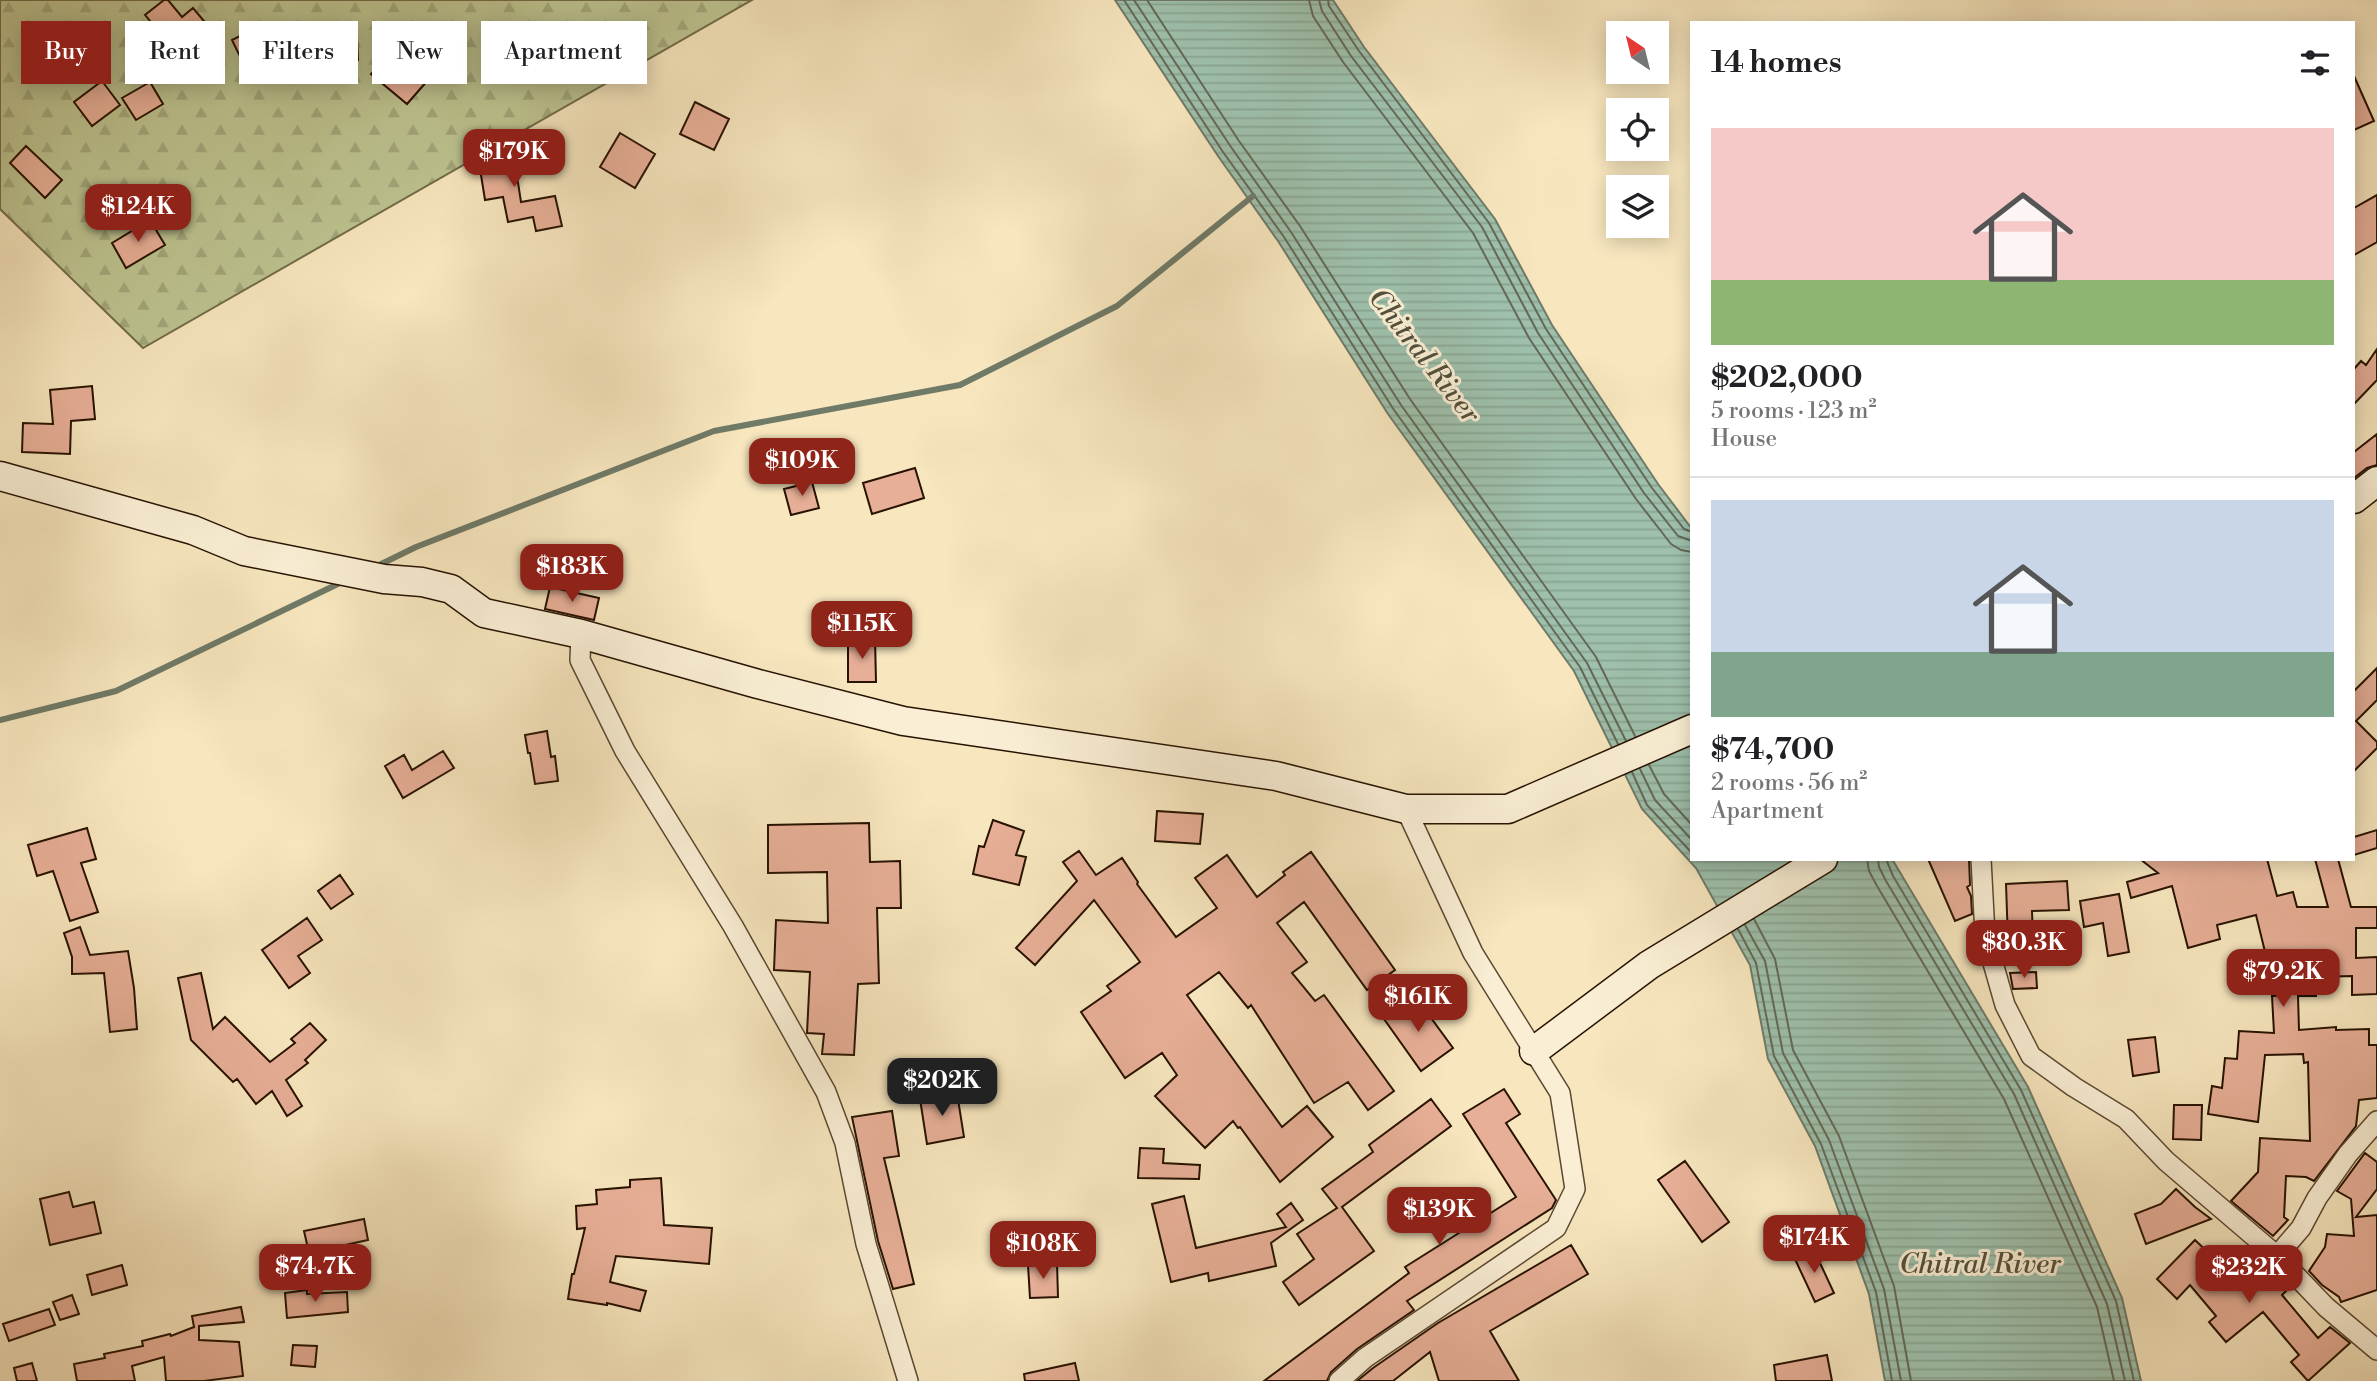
<!DOCTYPE html>
<html lang="en">
<head>
<meta charset="utf-8">
<style>
  body { margin:0; font-family:"Libre Bodoni",serif; background:#f6f6f6; color:#202124; height:100vh; display:flex; flex-direction:column; font-size:26px; white-space:nowrap }
  * { box-sizing:border-box; margin:0 }
  p { font-size:23px; color:#757577 }
  .icon { flex:none; width:38px; height:38px; fill:none; stroke:currentColor; stroke-width:2; stroke-linecap:round; stroke-linejoin:round }
  .map { position:relative; flex:1; overflow:hidden }
  .sheet { position:absolute; left:1690px; top:21px; width:665px; height:840px; display:flex; flex-direction:column; background:#fff; border-radius:0px; box-shadow:0 4px 18px #0003 }
  .sheet>* { flex:none }
  .banner { position:absolute; left:21px; top:21px; width:665px; height:63px; display:flex; gap:14px }
  .needle { width:46px; rotate:325deg }
  .fabs { position:absolute; left:1606px; top:21px; display:grid; gap:14px }
  .fabs a { display:grid; place-items:center; width:63px; height:63px; border-radius:0px; background:#fff; box-shadow:0 4px 18px #0003; font-size:35px }
  .price { position:absolute; translate:-50% -60px; padding:0 16px; border-radius:14px; background:#8f2418; color:#fff; font-size:23px; line-height:46px; filter:drop-shadow(0 2px 4px #0008) }
  .price::after { content:''; position:absolute; left:50%; top:42px; width:21px; height:16px; margin-left:-10px; background:inherit; clip-path:polygon(0 0,100% 0,50% 100%) }
  .price.active { background:#222; color:#fff }
  ul { padding:0; list-style:none }
  li { display:grid; align-content:center; gap:14px; height:371px; padding:0 21px }
  li+li { border-top:2px solid #e0e0e0 }
  li span { display:grid; place-items:center; height:217px; border-radius:0px; color:#555 }
  li>.icon { margin-inline-start:auto }
  span .icon { width:126px; height:126px; fill:#fffc; stroke-width:1 }
  li b { font-size:30px }
  h2 { display:flex; justify-content:space-between; align-items:center; height:84px; padding:0 21px; font-size:30px }
  .chip { padding:0 24px; border-radius:0px; background:#fff; box-shadow:0 4px 18px #0003; font-size:24px; line-height:63px }
  .chip.active { background:#8f2418; color:#fff }
  .map>svg:first-child { display:block }
</style>
</head>
<body>
<div class="map">
<svg width="2377" height="1381" viewBox="0 0 2377 1381">
  <defs>
    <pattern id="forest-firs" width="22" height="20" patternUnits="userSpaceOnUse" patternTransform="scale(1.75)"><rect width="22" height="20" fill="#bdc491"/><path d="M5 1l3.5 6h-7zM16 11l3.5 6h-7z" fill="#a2a77b"/></pattern>
    <pattern id="water-rules" width="6" height="5" patternUnits="userSpaceOnUse" patternTransform="scale(1.75)"><rect width="6" height="5" fill="#9ec0ac"/><path d="M0 2.5h6" fill="none" stroke="#88a492"/></pattern>
  </defs>
  <rect width="100%" height="100%" fill="#f7e6be"/>
  <filter id="stains"><feTurbulence type="fractalNoise" baseFrequency=".00286" numOctaves="4"/><feColorMatrix values="0 0 0 0 .2 0 0 0 0 .09 0 0 0 0 .02 0 0 0 .5 -.17"/></filter>
  <radialGradient id="worn" r=".72"><stop offset=".6" stop-color="#630" stop-opacity="0"/><stop offset="1" stop-color="#630" stop-opacity=".3"/></radialGradient>
  <!-- forest -->
  <path fill="url(#forest-firs)" stroke="#726b48" stroke-width="2" d="M0 0H752L143 348 0 209Z"/>
  <!-- water -->
  <path fill="url(#water-rules)" stroke="#6f7a67" stroke-width="2" d="M1115 0H1333L1364 47 1495 219 1552 325 1658 484 1692 529V859H1892L2028 1087 2122 1298 2141 1381H1885L1869 1294 1815 1146 1768 1059 1750 965 1696 868 1642 809 1574 671 1388 414 1278 241 1218 156Z"/>
  <g fill="none" stroke-linecap="round" stroke-linejoin="round">
    <!-- shore -->
    <path stroke="#636956" stroke-width="2" d="M1124 0 1223 152 1284 237 1394 410 1580 667 1618 744
      M1134 0 1231 147 1291 232 1401 405 1587 663 1626 741
      M1147 0 1239 141 1300 226 1410 399 1596 657 1635 736
      M1309 0 1313 16 1343 62 1473 233 1529 338 1636 499 1671 544 1681 550 1692 552
      M1319 0 1322 11 1351 56 1482 227 1538 333 1644 493 1678 536 1692 541
      M1328 0 1329 6 1359 51 1489 223 1546 329 1652 488 1684 529 1692 532
      M1649 765 1664 794 1692 825
      M1640 769 1655 800 1692 840
      M1632 772 1647 805 1692 853
      M1867 859 1869 871 1877 886 2004 1099 2097 1307 2114 1381
      M1878 859 1879 867 1886 881 2014 1094 2107 1304 2125 1381
      M1886 859 1893 876 2021 1090 2116 1301 2134 1381
      M1754 919 1775 959 1793 1050 1839 1136 1894 1286 1911 1381
      M1745 925 1765 961 1783 1053 1829 1140 1884 1289 1901 1381
      M1738 929 1756 963 1774 1056 1821 1144 1876 1292 1892 1381"/>
    <!-- stream -->
    <path stroke="#6f7a67" stroke-width="6" d="M373 568 416 547 714 431 960 385 1117 306 1253 196
      M0 720 116 691 344 581"/>
  </g>
  <!-- building -->
  <path fill="#e7af97" stroke="#281200" stroke-width="2" d="M164 0H168L182 17 193 8 209 27 176 53 145 15Z
    M258 27 274 60 248 73 232 40Z
    M357 37 358 60 326 63 325 39Z
    M399 40 420 57 412 67 428 80 407 104 371 74Z
    M2354 76 2374 121 2354 130Z
    M102 81 120 105 92 126 74 102Z
    M150 82 163 104 136 120 122 98Z
    M695 102 729 119 714 150 680 134Z
    M620 133 655 154 635 188 600 167Z
    M512 144 521 202 555 196 562 226 536 231 533 217 508 222 503 197 485 200 477 150Z
    M26 146 62 180 45 198 10 163Z
    M2377 195V242L2354 255V208Z
    M150 220 165 245 126 268 112 243Z
    M2377 349V380L2354 404V369L2361 361 2366 365Z
    M92 386 95 419 71 421 70 454 22 452 23 423 53 424 50 390Z
    M2377 434V465L2367 468 2354 478V452Z
    M915 468 924 498 872 514 863 483Z
    M812 482 819 508 791 515 784 489Z
    M550 587 599 598 594 620 545 609Z
    M848 639H875L876 682H848Z
    M2377 668V700L2356 721 2377 742V748L2354 771V691Z
    M547 731 551 757 555 756 558 781 535 784 530 753H528L525 735Z
    M443 751 454 768 403 798 385 766 404 755 412 770Z
    M1157 811 1203 814 1200 844 1155 841Z
    M993 820 1024 831 1016 855 1026 857 1019 885 973 874 979 846 984 847Z
    M869 823 870 862 900 861 901 908H877L879 983 858 984 854 1055 822 1054 824 1034 807 1033 810 972 774 970 776 920 828 923 827 872 768 873V825Z
    M87 828 96 859 81 863 98 912 70 921 53 871 37 876 28 845Z
    M2377 830V848L2354 855V837Z
    M1079 851 1096 875 1122 858 1138 882 1137 884 1176 937 1217 908 1195 878 1227 855 1257 897 1285 875 1283 872 1311 852 1395 970 1367 990 1304 902 1277 923 1307 962 1292 973 1315 1001 1324 995 1394 1091 1368 1110 1348 1082 1314 1103 1251 1005 1248 1008 1219 972 1187 995 1282 1127 1307 1106 1333 1137 1280 1182 1240 1127 1238 1128 1233 1121 1205 1148 1155 1096 1177 1075 1162 1053 1125 1078 1081 1012 1111 991 1107 986 1140 962 1094 900 1035 965 1016 948 1077 881 1063 862Z
    M1928 859H1969L1970 885 1967 887 1971 896 1972 914 1955 921Z
    M2140 859H2267L2277 896 2293 892 2297 907H2328L2315 859H2338L2351 907H2377V928H2356V958L2377 957V994L2352 995V976L2314 977 2316 996H2298L2299 1030 2336 1027V1030L2369 1029V1045H2377V1098L2359 1100 2356 1126 2314 1181 2306 1177 2286 1176 2284 1217 2288 1220 2273 1236 2231 1201 2258 1172 2260 1138 2310 1141 2308 1062 2304 1063 2303 1054 2265 1055 2258 1122 2208 1114 2212 1086 2222 1088 2225 1058 2237 1059 2239 1031 2274 1033 2272 996 2286 995 2284 955 2267 960 2256 915 2217 925 2220 939 2188 948 2172 886 2131 898 2127 882 2158 873Z
    M340 875 353 894 331 909 318 891Z
    M2067 881 2069 910 2032 911 2033 939 2008 941 2006 884Z
    M2119 894 2129 952 2108 956 2103 923 2084 927 2080 901Z
    M307 918 322 940 298 956 310 973 289 988 262 950Z
    M80 927 90 955 128 951 134 988 137 1029 110 1032 104 973 72 974V957L64 933Z
    M2036 972 2037 988 2013 989 2010 973Z
    M201 973 213 1029 225 1017 270 1062 295 1043 291 1039 310 1023 326 1040 305 1060 308 1063 286 1080 302 1106 287 1116 272 1091 256 1104 237 1079 233 1082 191 1040 178 978Z
    M1415 996 1453 1048 1421 1071 1384 1019Z
    M2155 1037 2159 1072 2133 1076 2128 1040Z
    M1504 1089 1520 1114 1506 1123 1556 1200 1552 1208 1407 1301 1414 1310 1357 1349 1331 1372 1327 1381H1264L1409 1273 1405 1267 1516 1197 1463 1114Z
    M957 1093 964 1137 927 1144 920 1099Z
    M1431 1099 1451 1126 1342 1207 1374 1251 1299 1305 1283 1282 1314 1259 1297 1234 1337 1208 1322 1189 1373 1152 1369 1145Z
    M2174 1105H2202L2201 1140 2173 1139Z
    M892 1111 899 1156 884 1158 914 1284 893 1289 878 1241 852 1117Z
    M1140 1148 1164 1149 1163 1163 1200 1165 1199 1179 1138 1178Z
    M2365 1153 2377 1162V1189L2356 1217 2377 1215V1290L2341 1302 2339 1297 2322 1285 2309 1271 2325 1247 2327 1234 2354 1236 2351 1199 2337 1191Z
    M1685 1161 1729 1222 1702 1242 1658 1180Z
    M661 1178 664 1225 712 1228 709 1264 616 1256 610 1282 646 1291 640 1311 607 1303V1305L568 1299 572 1274H574L585 1228 577 1229 576 1206 597 1204 596 1190 630 1187V1180Z
    M2176 1189 2195 1207 2211 1219 2146 1244 2135 1214 2161 1204Z
    M69 1192 73 1207 94 1202 101 1233 50 1245 40 1199Z
    M1184 1196 1196 1248 1286 1227 1277 1214 1291 1203 1303 1220 1271 1243 1276 1266 1209 1281 1208 1273 1171 1282 1152 1204Z
    M364 1219 368 1240 309 1253 304 1231Z
    M2195 1240 2218 1262 2228 1253 2239 1267 2242 1265 2257 1286 2275 1271 2290 1287 2282 1295 2318 1338 2330 1327 2350 1343 2308 1381 2291 1362 2299 1355 2263 1312 2226 1342 2209 1322 2216 1316 2190 1285 2177 1299 2157 1279Z
    M1571 1245 1588 1274 1490 1331 1519 1381H1439L1430 1352 1393 1381H1357L1373 1368 1438 1323Z
    M1813 1248 1834 1293 1815 1302 1794 1257Z
    M1057 1263 1058 1297 1030 1298 1028 1265Z
    M122 1265 127 1285 92 1295 87 1275Z
    M307 1290V1294L347 1292 348 1312 287 1318 285 1293Z
    M72 1295 79 1314 60 1320 53 1302Z
    M241 1307 244 1322 199 1326V1340L239 1342 243 1376 204 1381H166L164 1357 132 1366 135 1381H77L74 1364 105 1358 104 1354 143 1346 142 1341 170 1334 171 1336 194 1327 192 1316Z
    M49 1309 55 1325 9 1341 3 1324Z
    M293 1345 317 1346 315 1367 291 1365Z
    M1827 1355 1832 1381H1776L1774 1365Z
    M32 1363 37 1381H17L14 1368Z
    M1075 1363 1079 1381H1025L1024 1374Z"/>
  <g fill="none" stroke-linecap="round" stroke-linejoin="round">
    <!-- street casing -->
    <g stroke="#5c4730" stroke-width="22">
      <path id="street" d="M581 634 580 660 625 751 733 926 826 1092 845 1143 866 1244 908 1381
        M1981 859 1985 935 2005 1005 2031 1056 2074 1087 2126 1119 2166 1161 2277 1256 2326 1307 2377 1350
        M2277 1256 2301 1228 2317 1198 2348 1154 2377 1121
        M1339 1381 1365 1358 1556 1228 1575 1189 1560 1093 1473 953 1406 809"/>
    </g>
    <!-- secondary casing -->
    <g stroke="#281200" stroke-width="31">
      <path id="secondary" d="M0 476 193 530 244 551 384 579 422 582 451 589 484 613 581 634 758 684 903 721 1276 776 1406 809H1508L1692 729
        M2354 499 2377 481
        M1534 1051 1649 965 1823 859"/>
    </g>
    <!-- street -->
    <use href="#street" stroke="#faefd5" stroke-width="19"/>
    <!-- secondary -->
    <use href="#secondary" stroke="#faefd5" stroke-width="28"/>
  </g>
  <g text-anchor="middle" dominant-baseline="central" stroke-width="6" stroke-linejoin="round" paint-order="stroke">
    <!-- water labels -->
    <g font-size="28" font-style="italic" fill="#514f3c" stroke="#faefd5">
      <text transform="translate(1424 356) rotate(52)">Chitral River</text>
      <text x="1980" y="1264">Chitral River</text>
    </g>
  </g>
  <rect width="100%" height="100%" filter="url(#stains)"/>
  <rect width="100%" height="100%" fill="url(#worn)"/>
</svg>
<div class="fabs">
<a><svg class="needle" viewBox="-14 -14 28 28"><path d="M0-13l5 13h-10z" fill="#e53935"/><path d="M0 13l5-13h-10z" fill="#757577"/></svg></a>
<a><svg class="icon" aria-label="locate" viewBox="0 0 24 24"><circle cx="12" cy="12" r="6"/><path d="M12 2v4M12 18v4M2 12h4M18 12h4"/></svg></a>
<a><svg class="icon" aria-label="layers" viewBox="0 0 24 24"><path d="M12 4l9 5-9 5-9-5zM3 14l9 5 9-5"/></svg></a>
</div>
<b class="price" style="left:514px;top:189px">$179K</b>
<b class="price" style="left:138px;top:244px">$124K</b>
<b class="price" style="left:802px;top:498px">$109K</b>
<b class="price" style="left:572px;top:604px">$183K</b>
<b class="price" style="left:862px;top:661px">$115K</b>
<b class="price" style="left:2024px;top:980px">$80.3K</b>
<b class="price" style="left:2283px;top:1009px">$79.2K</b>
<b class="price" style="left:1418px;top:1034px">$161K</b>
<b class="price active" style="left:942px;top:1118px">$202K</b>
<b class="price" style="left:1439px;top:1247px">$139K</b>
<b class="price" style="left:1814px;top:1275px">$174K</b>
<b class="price" style="left:1043px;top:1281px">$108K</b>
<b class="price" style="left:315px;top:1304px">$74.7K</b>
<b class="price" style="left:2249px;top:1305px">$232K</b>
<div class="banner">
<a class="chip active">Buy</a>
<a class="chip">Rent</a>
<a class="chip">Filters</a>
<a class="chip">New</a>
<a class="chip">Apartment</a>
</div>
<section class="sheet">
<h2>14 homes<svg class="icon" aria-label="filters" viewBox="0 0 24 24"><path d="M4 7h16M4 17h16"/><circle cx="9" cy="7" r="2"/><circle cx="15" cy="17" r="2"/></svg></h2>
<ul>
<li><span style="background:linear-gradient(#f6c9c9 70%,#8fb573 0)"><svg class="icon" aria-label="home" viewBox="0 0 24 24"><path d="M3 11l9-7 9 7M6 9v11h12V9"/></svg></span><div><b>$202,000</b><p>5 rooms · 123 m²</p><p>House</p></div></li>
<li><span style="background:linear-gradient(#c9d6e8 70%,#7fa58c 0)"><svg class="icon" aria-label="home" viewBox="0 0 24 24"><path d="M3 11l9-7 9 7M6 9v11h12V9"/></svg></span><div><b>$74,700</b><p>2 rooms · 56 m²</p><p>Apartment</p></div></li>
</ul>
</section>
</div>
</body>
</html>
